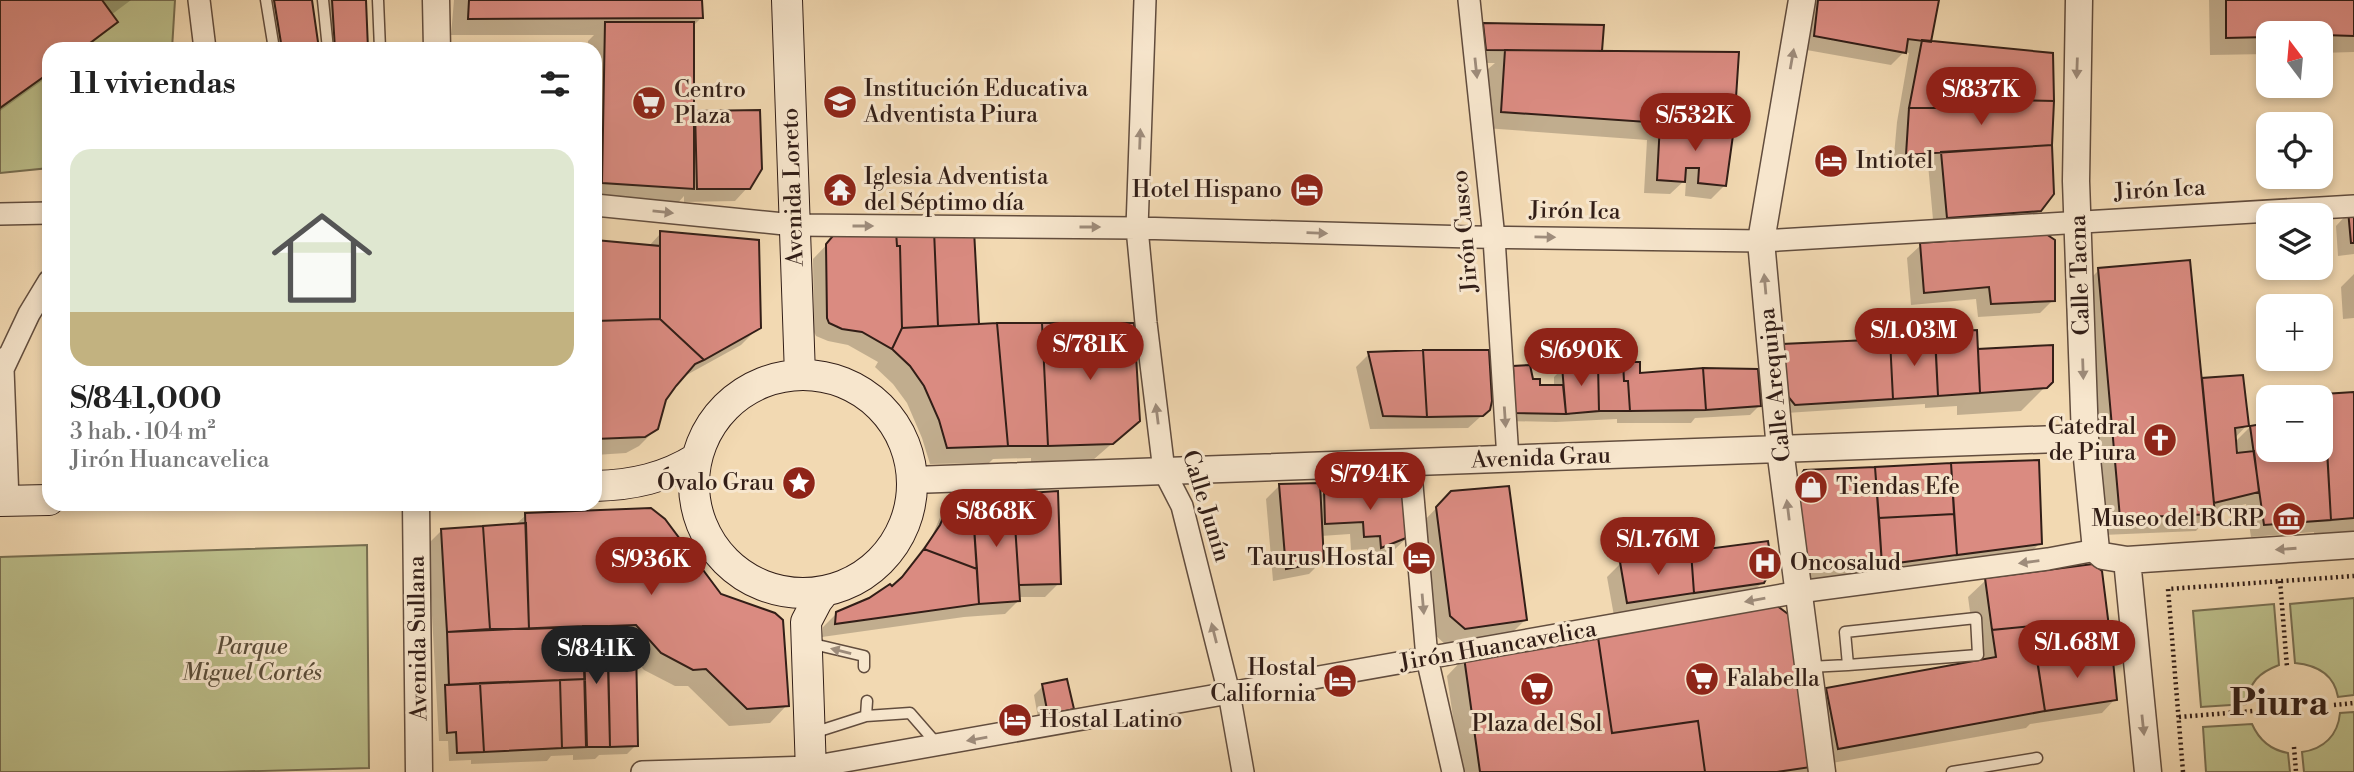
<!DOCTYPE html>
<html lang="es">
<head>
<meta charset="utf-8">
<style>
  body { margin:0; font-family:"Libre Bodoni",serif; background:#f2f2f2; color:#222; height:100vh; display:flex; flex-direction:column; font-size:26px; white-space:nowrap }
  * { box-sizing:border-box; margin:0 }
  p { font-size:23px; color:#767676 }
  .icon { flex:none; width:38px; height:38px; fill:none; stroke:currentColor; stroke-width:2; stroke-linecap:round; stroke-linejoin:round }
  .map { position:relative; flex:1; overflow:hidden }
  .side { position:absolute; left:42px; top:42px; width:560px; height:469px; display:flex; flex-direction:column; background:#fff; border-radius:21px; box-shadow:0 4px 10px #0003 }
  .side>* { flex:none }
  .needle { width:46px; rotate:344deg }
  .tools { position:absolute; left:2256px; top:21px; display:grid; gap:14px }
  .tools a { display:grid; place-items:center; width:77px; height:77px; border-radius:14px; background:#fff; box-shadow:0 4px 10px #0003; font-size:35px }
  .price { position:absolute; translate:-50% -60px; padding:0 16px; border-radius:24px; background:#8f2418; color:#fff; font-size:23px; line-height:46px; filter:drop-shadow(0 2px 4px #0008) }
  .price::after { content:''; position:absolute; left:50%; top:42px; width:21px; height:16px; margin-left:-10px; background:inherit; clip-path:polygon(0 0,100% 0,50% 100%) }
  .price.on { background:#222; color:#fff }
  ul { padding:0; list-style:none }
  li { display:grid; align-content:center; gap:14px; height:371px; padding:0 28px }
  li span { display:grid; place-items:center; height:217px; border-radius:21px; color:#555 }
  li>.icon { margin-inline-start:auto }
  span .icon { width:126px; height:126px; fill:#fffc; stroke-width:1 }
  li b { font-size:30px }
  h2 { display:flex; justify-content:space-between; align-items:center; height:84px; padding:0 28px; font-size:30px }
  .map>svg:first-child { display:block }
</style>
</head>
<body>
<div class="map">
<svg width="2354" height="772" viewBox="0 0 2354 772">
  <rect width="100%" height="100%" fill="#f2d9b2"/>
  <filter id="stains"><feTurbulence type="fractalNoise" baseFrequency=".00286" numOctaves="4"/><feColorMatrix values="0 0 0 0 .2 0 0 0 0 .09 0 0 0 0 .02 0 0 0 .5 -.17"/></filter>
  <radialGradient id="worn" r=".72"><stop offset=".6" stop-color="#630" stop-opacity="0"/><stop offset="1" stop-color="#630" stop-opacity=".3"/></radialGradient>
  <!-- green -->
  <path fill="#bcbf8b" stroke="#776e51" stroke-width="2" d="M0 0H175L172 49H49V168L0 173Z
    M367 545 369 768 222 772H0V557Z
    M2354 598V695L2338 697C2334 674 2316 665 2295 663L2290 604Z
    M2274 604 2279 665C2258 673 2250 682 2246 704L2201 707 2193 611Z
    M2354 712V772H2304L2302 752C2324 749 2338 735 2340 713Z
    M2252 724C2259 740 2271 750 2288 753L2290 772H2206L2203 727Z"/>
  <!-- shadow -->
  <path fill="#0003" fill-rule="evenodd" d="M3 0H131L111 15 116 22 86 49H49V76L0 111V2Z
    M270 0H310L317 49H277Z
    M329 0H364L367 49H332Z
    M454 0H700L701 18 692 27V116L696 113 748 187 735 201 684 202V196L675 206 595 201V49H588V41L594 35H451Z
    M1807 0H1937L1929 44 2051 54 2040 210 2026 224 1934 231 1928 164 1893 167 1897 122 1909 53 1904 52 1891 65 1801 49ZM1968 97H1976L1974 117Z
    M2209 0H2354V52L2320 53V33H2268V54L2210 55Z
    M1484 25 1598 52 1737 53 1724 186 1711 199 1685 196 1686 181H1684L1670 194 1644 193 1647 140 1485 128 1488 69 1495 63H1473L1470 38Z
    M2349 212H2354V254L2338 256 2336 226Z
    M661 233 759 327 741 345 683 377 665 400 657 428 639 446 626 453 595 455V241L648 247Z
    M838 233 978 326 1139 420 1093 460 1031 462V458L993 459 989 463 930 464 922 438 907 403 893 384 875 367 878 362 848 345 828 341 816 336 814 332 813 259Z
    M1921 245 2053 300 2040 313 1978 317 1976 299 1911 305 1907 258Z
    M2099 270 2200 382 2203 379 2247 425 2234 439V443L2250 427 2268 425V450H2320V400L2324 396 2354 393V533L2314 536V532L2251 537 2246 504 2213 512 2196 531 2103 535 2082 287ZM2234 444H2237L2239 455H2236Z
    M2354 274V318L2343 319 2341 287Z
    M1936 334 1976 351 2051 347V381L2021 411 1957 415V406L1925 408V404L1786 413 1774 355 1930 340Z
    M1369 354 1489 409 1468 428 1370 429 1356 367Z
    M1514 367 1538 387H1554V377L1563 368 1759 406 1750 415 1695 418 1691 423H1617V419L1556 422 1507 421 1505 376Z
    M2037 462 2040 543 2026 557 1809 582 1791 486 1805 472Z
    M1279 486 1319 498 1325 491 1409 536 1395 549 1368 560 1367 549 1351 550 1350 534 1321 536 1322 561 1309 574 1273 581 1266 499Z
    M1056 493 1059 583 1045 597H1018L1019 600 1005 614 964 617 822 637 823 627 837 613 892 589 932 536 945 506 954 497 972 499Z
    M1451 493 1526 619 1508 637 1447 646 1433 633 1419 526Z
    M526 515 787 705 770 723 729 726 688 686H675L644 670 634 659 636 745 627 754 599 755 595 759 573 760V755L551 756 547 761 471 764V760L449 761 448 741H439L428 544 442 530 515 525ZM618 641 625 649H609L606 652 605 642Z
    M1621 563 1763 582 1745 600 1614 616 1607 577Z
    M1986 580 2115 699 2102 713 2030 724 2026 728 1821 765 1810 707 1827 690 1977 663 1968 597Z
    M1776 607 1811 772H1461L1447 676 1464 658Z
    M1043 686 1072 709 1063 718 1039 723 1034 695Z"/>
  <!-- building -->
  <path fill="#da8b81" stroke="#321e17" stroke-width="2" d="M0 0H102L118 22 82 49H49V73L0 108Z
    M274 0H312L319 49H282Z
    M332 0H366L368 49H335Z
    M469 0H702L703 18 468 19Z
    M1818 0H1939L1931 42 1908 39 1906 53 1814 36Z
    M2226 0H2354V36L2268 33V37L2226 38Z
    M605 22H694V189L602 183Z
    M1483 23 1604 25 1602 51 1486 50Z
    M1922 40 2053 53 2054 101 1970 99 1973 108H1909Z
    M1505 50 1739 52 1734 128 1501 112Z
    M1974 99 2054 101 2052 145 1906 155 1909 108H1973Z
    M760 110 762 169 750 189H697L695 111Z
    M1660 123 1677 124 1676 134H1684V124L1734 128 1726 186 1698 183 1699 168H1686L1685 182 1657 180Z
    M2052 145 2054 194 2041 211 1947 218 1941 152Z
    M2348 210H2354V243H2351Z
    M934 230 938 326 902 328 900 246H897L896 231Z
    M934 230H974L979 324 938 326Z
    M660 231 759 240 761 328 704 360 660 319Z
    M837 231H896L897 246H900L902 328 892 349 862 332 842 329 829 323 827 318 826 244Z
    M2046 234 2055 240V301L1991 304 1989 287 1924 293 1920 243Z
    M595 240 660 246V319L595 321Z
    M2190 260 2215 514 2120 518 2098 268Z
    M660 319 704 360 695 364 676 386 666 400 658 429 645 437 595 439V321Z
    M997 323 1008 446 947 448 939 420 924 386 910 366 892 349 902 328Z
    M997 323H1042L1048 446H1008Z
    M1042 323H1134L1140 421 1113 444 1048 446Z
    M1977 330 1980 393 1938 396 1935 332Z
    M1935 338 1938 396 1893 399 1890 339Z
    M1890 339 1893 399 1795 405 1786 394 1782 344Z
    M2053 345V382L2047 388 1980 393 1978 349Z
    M1423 350H1489L1492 401 1490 410 1483 416 1427 417Z
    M1423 350 1427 417 1383 416 1368 352Z
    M1623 362 1624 381H1628L1630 411H1599L1598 364Z
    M1623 362H1640V373L1703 368 1706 410 1630 411 1628 381H1624Z
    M1598 364 1599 411 1566 414 1562 366Z
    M1530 365 1533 379H1540V385H1563L1566 414 1515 413 1513 366Z
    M1703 368 1758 369 1761 406 1706 410Z
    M2243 375 2249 426 2235 428 2237 453 2254 451 2259 492 2214 503 2202 378Z
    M2354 392V518L2331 520 2324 394Z
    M2325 416 2331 520 2264 525 2250 426 2268 423V450H2320V417Z
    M2039 460 2042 544 1957 555 1951 463Z
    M1951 463 1954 514 1879 518 1875 467Z
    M1875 467 1882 565 1823 570 1806 554 1797 481 1804 470Z
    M1320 483 1324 562 1286 569 1279 484Z
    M1509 486 1527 620 1465 629 1450 616 1436 507 1451 491Z
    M1324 489 1396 490 1404 496 1411 536 1381 548 1380 536 1364 537 1363 522 1325 524Z
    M1058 491 1061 584 1019 585 1013 494Z
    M1013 494 1020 601 979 604 972 497Z
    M953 495 972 497 977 569 924 549 940 525Z
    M651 508 665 519 721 594 775 613 783 620 789 706 747 709 706 669 693 670 661 653 636 625 529 629 525 513Z
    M1954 514 1957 555 1882 565 1879 518Z
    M526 523 529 629H490L483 526Z
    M483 526 490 629 447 632 441 529Z
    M1768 541 1772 567 1764 583 1694 593 1691 551Z
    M924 549 977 569 979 604 835 624 836 612 869 598 890 584 892 586 902 577Z
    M1691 551 1694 593 1627 603 1620 562Z
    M2093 564 2102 571 2112 651 2037 660 2032 626 1992 630 1985 578Z
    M1776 605 1792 617 1811 767 1777 772H1705L1698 721 1612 733 1598 637Z
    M583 626H607L610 747H586Z
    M583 626 585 679 449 685 447 632Z
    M2032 626 2045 711 1838 749 1826 688 1996 657 1992 630Z
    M1598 637 1612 733 1698 721 1705 772H1480L1464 657Z
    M636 647 638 746 610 747 608 648Z
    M2112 651 2117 700 2045 711 2037 660Z
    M585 679 587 747 562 748 560 680Z
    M1067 679 1074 709 1048 715 1042 684Z
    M560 680 562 748 484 752 480 683Z
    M480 683 484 752 457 753 456 732 447 733 445 685Z"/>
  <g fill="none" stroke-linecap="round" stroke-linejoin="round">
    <!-- service casing -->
    <g stroke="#624d3e" stroke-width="13">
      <path id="service" d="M266 0 274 49
        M323 0 328 49
        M378 0 380 49
        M1976 618 1978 655 1848 665 1845 632Z
        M809 643 864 656V667
        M1809 667 1848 665
        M866 716 910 713 937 744
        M813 733 866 716 867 701
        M1952 772 2037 758"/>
    </g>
    <!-- minor casing -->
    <g stroke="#624d3e" stroke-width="24">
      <path id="minor" d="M199 0 205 49
        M1145 0 1137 228 1146 323 1164 471 1182 506 1229 693 1243 772
        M1469 0 1494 238 1508 459
        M595 205 794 225 1137 228 1471 237 1761 241 2354 206
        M0 214 49 213
        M0 359 3 369 8 501
        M3 369 29 314 49 281
        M1410 462 1427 658 1453 772
        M642 772 811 767 1799 592 2048 559 2096 550"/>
    </g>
    <!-- tertiary casing -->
    <g stroke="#624d3e" stroke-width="29">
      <path id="tertiary" d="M436 0 437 49
        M1802 0 1761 241 1780 449 1822 772
        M2079 0 2076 181 2085 438 2096 550 2103 556 2127 560 2354 545
        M913 480 2085 438
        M416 504 419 772
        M2127 560 2148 772"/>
    </g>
    <!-- secondary casing -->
    <g stroke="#321e17" stroke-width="32">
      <path id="secondary" d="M787 0 800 375
        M694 484a109 109 0 1 1 218 0a109 109 0 1 1-218 0Z
        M595 486C633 485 665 478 697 458
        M0 501 49 500
        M811 772 806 622 817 601 824 592"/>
    </g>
    <!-- path -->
    <path stroke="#321e17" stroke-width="4.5" stroke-dasharray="2 3.5" stroke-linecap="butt" d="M2280 581 2287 667
      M2334 705 2354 703
      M2179 717 2253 711
      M2294 747 2296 772
      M2183 772 2168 589 2354 576"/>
    <!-- service -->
    <use href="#service" stroke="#f7e6cd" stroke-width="10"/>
    <!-- minor -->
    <use href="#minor" stroke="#f7e6cd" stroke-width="21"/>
    <!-- tertiary -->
    <use href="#tertiary" stroke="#f7e6cd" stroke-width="26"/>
    <!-- secondary -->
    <use href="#secondary" stroke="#f7e6cd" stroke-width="30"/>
  </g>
  <!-- one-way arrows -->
  <defs><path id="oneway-solid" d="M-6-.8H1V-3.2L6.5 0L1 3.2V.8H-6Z" transform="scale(1.75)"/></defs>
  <g fill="#9e8c7b">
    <use href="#oneway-solid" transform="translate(1792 59) rotate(-80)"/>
    <use href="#oneway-solid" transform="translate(1476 68) rotate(84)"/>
    <use href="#oneway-solid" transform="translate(2077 68) rotate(92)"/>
    <use href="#oneway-solid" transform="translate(1140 139) rotate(-88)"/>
    <use href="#oneway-solid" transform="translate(663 212) rotate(6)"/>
    <use href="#oneway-solid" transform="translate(863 226)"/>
    <use href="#oneway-solid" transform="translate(1090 227)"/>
    <use href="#oneway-solid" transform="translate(1317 233) rotate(2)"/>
    <use href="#oneway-solid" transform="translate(1545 237) rotate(1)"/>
    <use href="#oneway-solid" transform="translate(1765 284) rotate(-95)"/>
    <use href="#oneway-solid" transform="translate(2083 369) rotate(88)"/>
    <use href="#oneway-solid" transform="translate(1157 414) rotate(-97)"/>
    <use href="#oneway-solid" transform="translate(1505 417) rotate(86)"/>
    <use href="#oneway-solid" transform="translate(1788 510) rotate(-97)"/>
    <use href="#oneway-solid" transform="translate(2286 549) rotate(176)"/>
    <use href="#oneway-solid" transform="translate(2029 562) rotate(172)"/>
    <use href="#oneway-solid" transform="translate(1755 600) rotate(170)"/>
    <use href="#oneway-solid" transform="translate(1423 604) rotate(85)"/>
    <use href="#oneway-solid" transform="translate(1214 633) rotate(-104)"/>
    <use href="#oneway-solid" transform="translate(841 651) rotate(-166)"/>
    <use href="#oneway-solid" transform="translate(2143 725) rotate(84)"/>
    <use href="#oneway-solid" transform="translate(977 739) rotate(170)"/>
  </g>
  <!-- icons -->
  <defs>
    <g id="school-disc" transform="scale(1.75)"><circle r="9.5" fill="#8f2418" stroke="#f7e6cd"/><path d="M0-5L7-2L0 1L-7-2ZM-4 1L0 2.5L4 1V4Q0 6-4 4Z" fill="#fff"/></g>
    <g id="supermarket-disc" transform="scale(1.75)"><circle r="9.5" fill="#8f2418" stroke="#f7e6cd"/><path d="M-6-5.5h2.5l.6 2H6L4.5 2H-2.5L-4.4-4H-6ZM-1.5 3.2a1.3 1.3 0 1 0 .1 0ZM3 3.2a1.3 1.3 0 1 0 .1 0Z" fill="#fff"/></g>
    <g id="hotel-disc" transform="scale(1.75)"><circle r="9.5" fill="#8f2418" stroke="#f7e6cd"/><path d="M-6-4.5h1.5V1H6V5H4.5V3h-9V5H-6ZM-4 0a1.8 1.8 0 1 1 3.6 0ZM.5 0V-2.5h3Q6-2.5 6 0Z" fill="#fff"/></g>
    <g id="temple-disc" transform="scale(1.75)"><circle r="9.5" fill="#8f2418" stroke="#f7e6cd"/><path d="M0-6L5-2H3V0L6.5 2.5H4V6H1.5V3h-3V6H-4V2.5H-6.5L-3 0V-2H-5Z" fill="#fff"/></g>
    <g id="church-disc" transform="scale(1.75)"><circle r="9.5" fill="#8f2418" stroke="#f7e6cd"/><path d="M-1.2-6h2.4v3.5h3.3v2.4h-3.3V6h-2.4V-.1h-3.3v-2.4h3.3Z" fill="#fff"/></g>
    <g id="sight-disc" transform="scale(1.75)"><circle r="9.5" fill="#8f2418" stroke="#f7e6cd"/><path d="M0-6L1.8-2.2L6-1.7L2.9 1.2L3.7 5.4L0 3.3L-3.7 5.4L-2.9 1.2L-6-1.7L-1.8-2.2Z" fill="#fff"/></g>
    <g id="shop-disc" transform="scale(1.75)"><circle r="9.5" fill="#8f2418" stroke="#f7e6cd"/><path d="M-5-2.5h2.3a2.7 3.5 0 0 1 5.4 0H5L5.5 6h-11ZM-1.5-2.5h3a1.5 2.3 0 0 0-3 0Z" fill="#fff"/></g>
    <g id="museum-disc" transform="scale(1.75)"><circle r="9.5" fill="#8f2418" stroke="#f7e6cd"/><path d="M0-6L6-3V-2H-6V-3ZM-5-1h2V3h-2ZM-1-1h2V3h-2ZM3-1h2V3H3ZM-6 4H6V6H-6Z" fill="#fff"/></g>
    <g id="hospital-disc" transform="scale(1.75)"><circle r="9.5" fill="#8f2418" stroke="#f7e6cd"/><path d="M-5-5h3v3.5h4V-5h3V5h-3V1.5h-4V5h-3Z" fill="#fff"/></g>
  </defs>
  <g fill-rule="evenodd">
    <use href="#school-disc" x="840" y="102"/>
    <use href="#supermarket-disc" x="649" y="103"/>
    <use href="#hotel-disc" x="1831" y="161"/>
    <use href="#temple-disc" x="840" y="190"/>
    <use href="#hotel-disc" x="1307" y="190"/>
    <use href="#church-disc" x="2160" y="440"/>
    <use href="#sight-disc" x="799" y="483"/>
    <use href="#shop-disc" x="1811" y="487"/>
    <use href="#museum-disc" x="2289" y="519"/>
    <use href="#hotel-disc" x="1419" y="558"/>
    <use href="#hospital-disc" x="1765" y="563"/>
    <use href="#supermarket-disc" x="1702" y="679"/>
    <use href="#hotel-disc" x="1340" y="681"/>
    <use href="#supermarket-disc" x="1537" y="689"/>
    <use href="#hotel-disc" x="1015" y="720"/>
  </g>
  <g text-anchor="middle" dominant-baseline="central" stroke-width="6" stroke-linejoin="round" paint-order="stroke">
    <!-- poi labels -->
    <g font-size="23" fill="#321e17" stroke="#f7e6cd" text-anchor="start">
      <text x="864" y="89">Institución Educativa<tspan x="864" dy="26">Adventista Piura</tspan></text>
      <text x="674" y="90">Centro<tspan x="674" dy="26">Plaza</tspan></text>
      <text x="1856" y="161">Intiotel</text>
      <text x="864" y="177">Iglesia Adventista<tspan x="864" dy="26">del Séptimo día</tspan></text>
      <text x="1282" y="190" text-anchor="end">Hotel Hispano</text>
      <text x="2136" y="427" text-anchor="end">Catedral<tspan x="2136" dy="26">de Piura</tspan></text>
      <text x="774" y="483" text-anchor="end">Óvalo Grau</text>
      <text x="1836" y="487">Tiendas Efe</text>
      <text x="2264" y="519" text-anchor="end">Museo del BCRP</text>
      <text x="1394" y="558" text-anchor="end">Taurus Hostal</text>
      <text x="1790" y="563">Oncosalud</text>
      <text x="1316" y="668" text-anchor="end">Hostal<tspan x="1316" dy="26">California</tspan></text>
      <text x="1726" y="679">Falabella</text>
      <text x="1040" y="720">Hostal Latino</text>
      <text x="1537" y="724" text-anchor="middle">Plaza del Sol</text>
    </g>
    <!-- street labels -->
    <g font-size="23" fill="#321e17" stroke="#f7e6cd">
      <text transform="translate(793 187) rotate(-92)">Avenida Loreto</text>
      <text transform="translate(2160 190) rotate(-3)">Jirón Ica</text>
      <text transform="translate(1575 211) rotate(1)">Jirón Ica</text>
      <text transform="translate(1465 231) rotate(-95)">Jirón Cusco</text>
      <text transform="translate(2080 275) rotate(-92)">Calle Tacna</text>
      <text transform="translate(1775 385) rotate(-96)">Calle Arequipa</text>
      <text transform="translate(1541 458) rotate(-2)">Avenida Grau</text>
      <text transform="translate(1206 506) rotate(73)">Calle Junín</text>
      <text transform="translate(418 638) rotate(-91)">Avenida Sullana</text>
      <text transform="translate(1498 646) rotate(-10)">Jirón Huancavelica</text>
    </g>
    <!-- park labels -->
    <g font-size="23" font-style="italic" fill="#5b4e3a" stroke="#f7e6cd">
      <text x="252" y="647">Parque<tspan x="252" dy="26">Miguel Cortés</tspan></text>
    </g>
    <!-- town labels -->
    <g font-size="37" font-weight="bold" fill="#321e17" stroke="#f7e6cd">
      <text x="2279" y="704">Piura</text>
    </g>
  </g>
  <rect width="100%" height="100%" filter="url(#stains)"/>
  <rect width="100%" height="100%" fill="url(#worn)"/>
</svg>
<div class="tools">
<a><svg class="needle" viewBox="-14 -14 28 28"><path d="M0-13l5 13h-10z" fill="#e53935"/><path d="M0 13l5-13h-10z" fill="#767676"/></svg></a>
<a><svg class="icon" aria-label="locate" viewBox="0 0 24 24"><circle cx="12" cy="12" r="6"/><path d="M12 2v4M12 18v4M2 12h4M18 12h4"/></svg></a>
<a><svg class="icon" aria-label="layers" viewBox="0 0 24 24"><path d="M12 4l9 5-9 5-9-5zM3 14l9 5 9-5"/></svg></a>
<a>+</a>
<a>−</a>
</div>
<b class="price" style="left:1981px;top:127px">S/837K</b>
<b class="price" style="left:1695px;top:153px">S/532K</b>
<b class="price" style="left:1914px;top:368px">S/1.03M</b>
<b class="price" style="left:1090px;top:382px">S/781K</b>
<b class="price" style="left:1581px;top:388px">S/690K</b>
<b class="price" style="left:1370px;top:512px">S/794K</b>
<b class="price" style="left:996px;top:549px">S/868K</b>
<b class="price" style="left:1658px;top:577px">S/1.76M</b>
<b class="price" style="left:651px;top:597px">S/936K</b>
<b class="price" style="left:2077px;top:680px">S/1.68M</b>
<b class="price on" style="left:596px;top:686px">S/841K</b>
<section class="side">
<h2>11 viviendas<svg class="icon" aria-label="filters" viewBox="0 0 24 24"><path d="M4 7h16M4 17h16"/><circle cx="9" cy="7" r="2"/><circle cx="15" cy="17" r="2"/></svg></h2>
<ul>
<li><span style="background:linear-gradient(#dfe7d0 75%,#c2b280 0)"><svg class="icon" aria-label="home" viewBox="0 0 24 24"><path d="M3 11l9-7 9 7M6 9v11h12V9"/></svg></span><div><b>S/841,000</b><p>3 hab. · 104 m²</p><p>Jirón Huancavelica</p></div></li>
</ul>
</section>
</div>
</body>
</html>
